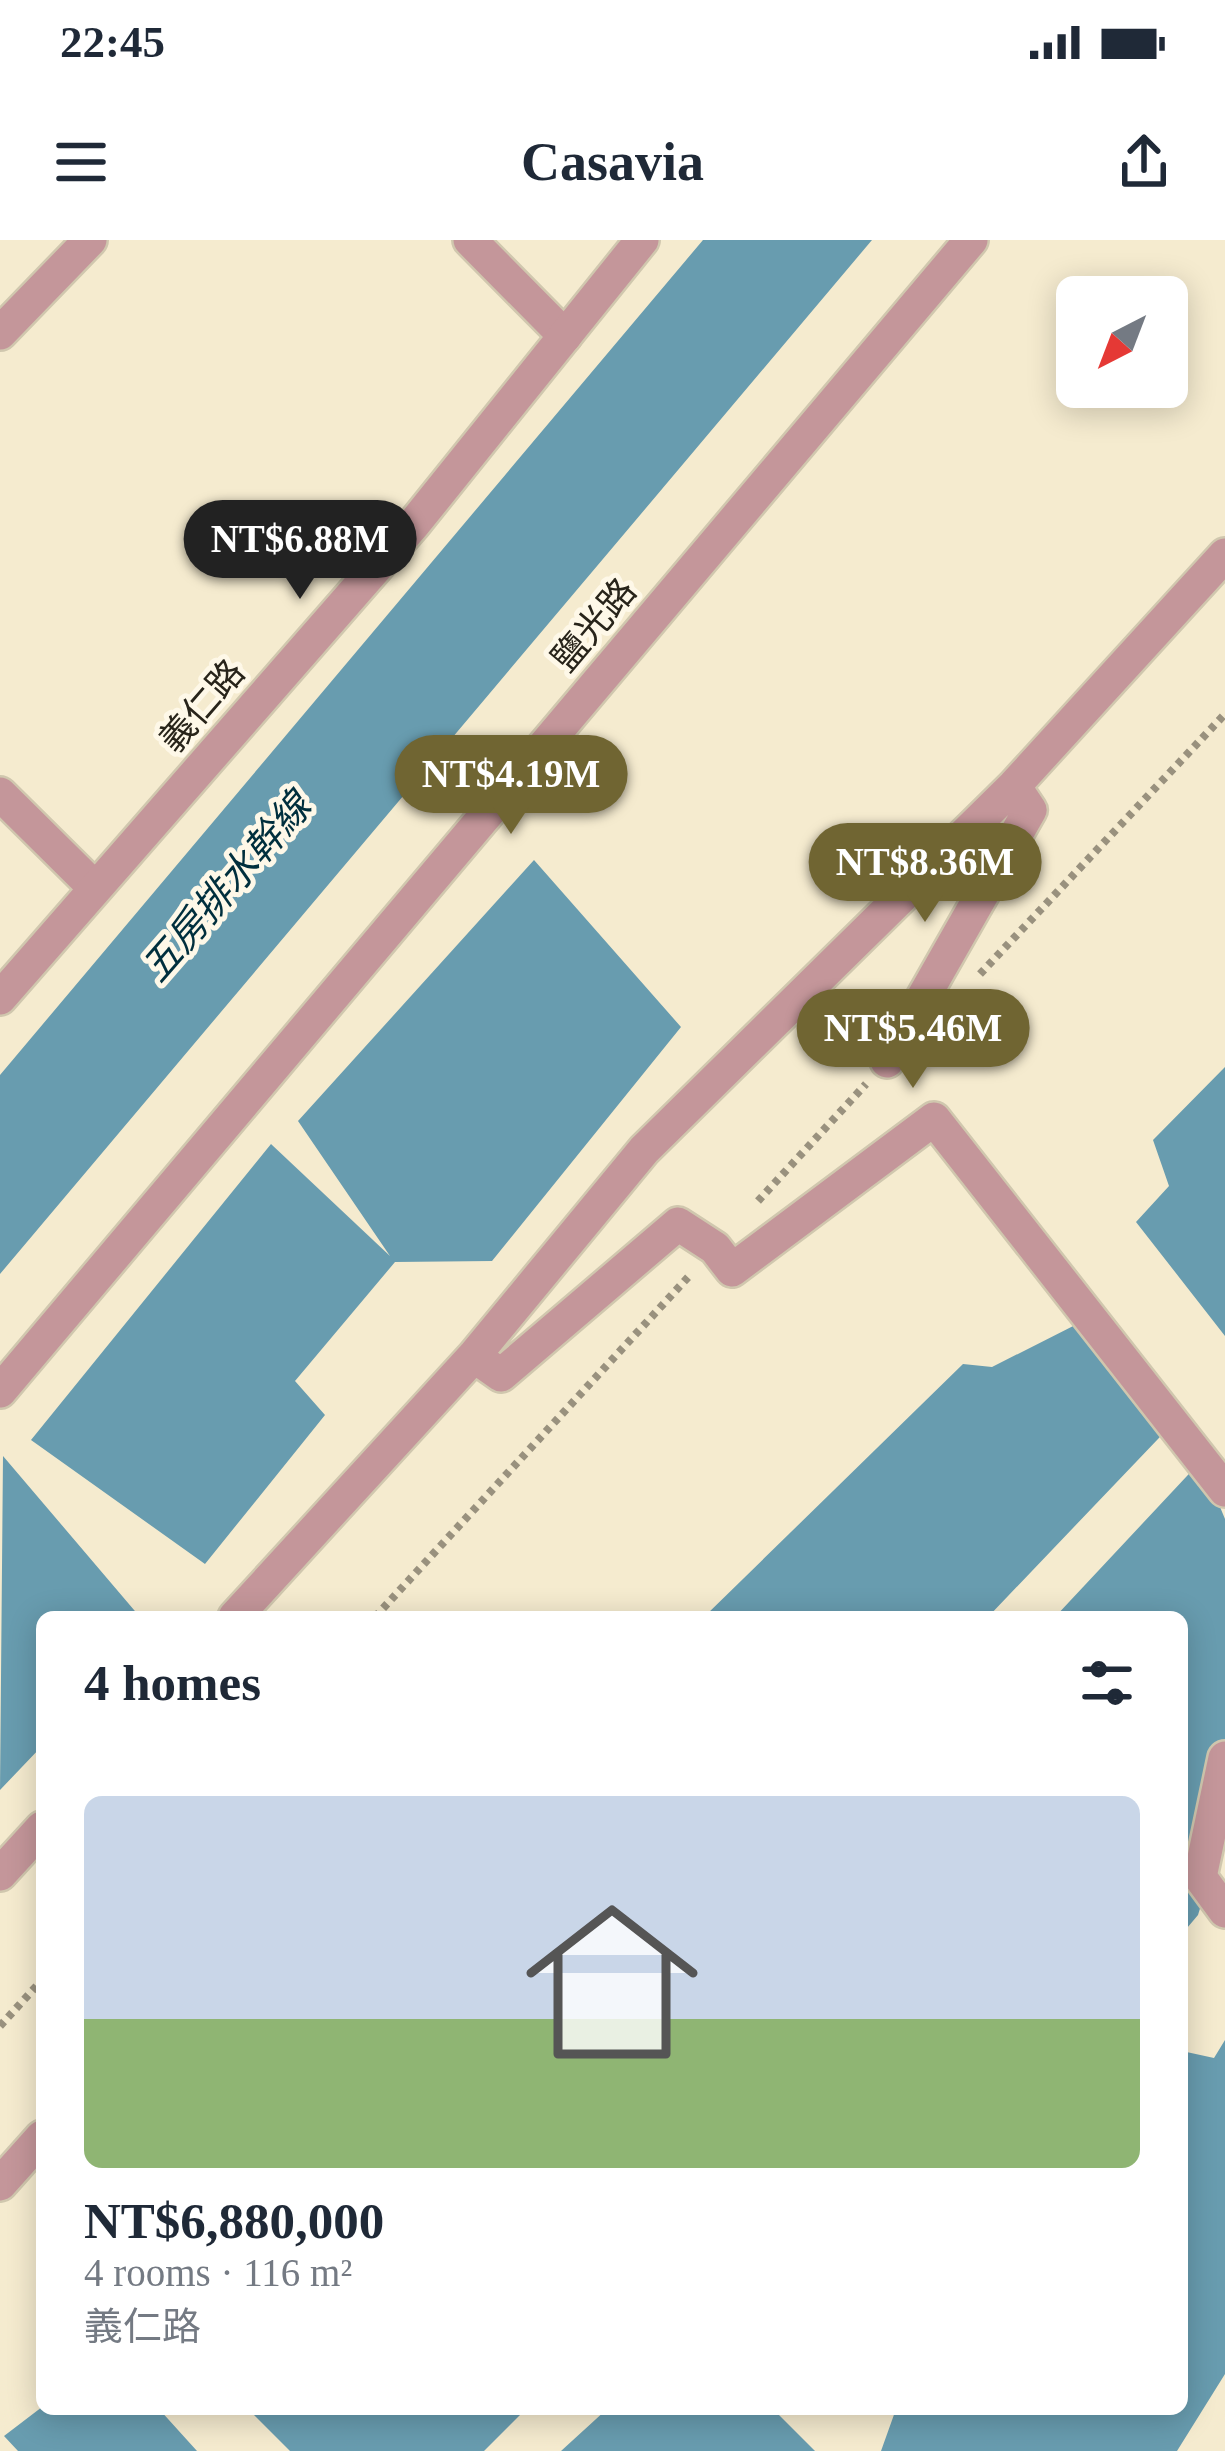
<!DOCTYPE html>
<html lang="en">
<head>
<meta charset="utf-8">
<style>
  body { margin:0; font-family:"Times New Roman","Noto Sans TC",serif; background:#f6f6f7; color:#1f2937; height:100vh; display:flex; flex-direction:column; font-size:45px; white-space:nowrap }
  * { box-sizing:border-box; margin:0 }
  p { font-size:39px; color:#747a83 }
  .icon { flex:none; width:66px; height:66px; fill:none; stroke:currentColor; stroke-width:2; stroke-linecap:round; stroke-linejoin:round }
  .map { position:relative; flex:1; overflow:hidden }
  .drawer { position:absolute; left:36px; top:1371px; width:1152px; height:804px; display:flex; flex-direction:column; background:#fff; border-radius:18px; box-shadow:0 6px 30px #0003 }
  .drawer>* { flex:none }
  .needle { width:78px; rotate:222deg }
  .fabs { position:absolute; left:1056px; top:36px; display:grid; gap:24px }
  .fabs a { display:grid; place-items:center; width:132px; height:132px; border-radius:18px; background:#fff; box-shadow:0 6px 30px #0003; font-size:60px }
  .price { position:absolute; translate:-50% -102px; padding:0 27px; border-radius:42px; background:#706532; color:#fff; font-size:39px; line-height:78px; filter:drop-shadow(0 3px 6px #0008) }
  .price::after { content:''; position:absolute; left:50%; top:72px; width:36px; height:27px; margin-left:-18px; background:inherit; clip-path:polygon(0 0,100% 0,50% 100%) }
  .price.active { background:#222; color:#fff }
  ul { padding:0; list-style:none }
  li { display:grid; align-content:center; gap:24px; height:636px; padding:0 48px }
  li span { display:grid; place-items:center; height:372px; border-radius:18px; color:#555 }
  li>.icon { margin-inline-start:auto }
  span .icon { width:216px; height:216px; fill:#fffc; stroke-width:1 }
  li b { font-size:51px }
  h2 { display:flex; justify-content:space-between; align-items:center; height:144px; padding:0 48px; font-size:51px }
  .status { display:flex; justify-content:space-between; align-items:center; height:84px; padding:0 60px; background:#fff; direction:ltr }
  .status svg { height:33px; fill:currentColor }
  header { display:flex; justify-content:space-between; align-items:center; height:156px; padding:0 48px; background:#fff; font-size:54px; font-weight:800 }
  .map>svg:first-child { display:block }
</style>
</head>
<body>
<div class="status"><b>22:45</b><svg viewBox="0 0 49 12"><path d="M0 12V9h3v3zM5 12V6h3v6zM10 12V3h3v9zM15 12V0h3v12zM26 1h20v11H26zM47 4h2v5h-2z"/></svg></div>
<header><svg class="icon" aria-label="menu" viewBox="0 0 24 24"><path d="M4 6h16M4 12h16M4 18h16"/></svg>Casavia<svg class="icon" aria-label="share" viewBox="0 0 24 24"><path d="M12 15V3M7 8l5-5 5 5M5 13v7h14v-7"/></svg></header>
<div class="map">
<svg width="1225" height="2211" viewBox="0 0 1225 2211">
  <rect width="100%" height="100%" fill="#f5ebcf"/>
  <!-- water -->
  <path fill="#689caf" d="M703 0H872L0 1034V835Z
    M534 620 681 787 492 1021 395 1022 295 1141 325 1175 205 1324 31 1200 271 904 390 1016 298 881Z
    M1225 827V1096L1136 982 1169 946 1153 900Z
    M1089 1078 1179 1177 988 1377H704L963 1124 992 1127Z
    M3 1216 140 1377H42V1506L0 1550Z
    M1201 1221 1225 1279V1587L1198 1675 1182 1694V1377H1055Z
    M1225 1800V2134L1177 2211H881L896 2169H1182V1811L1214 1818Z
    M42 2167 159 2169 197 2211H18L4 2196Z
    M248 2169H526L484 2211H290Z
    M607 2169H773L815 2211H561Z"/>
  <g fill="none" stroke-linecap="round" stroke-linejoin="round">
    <!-- minor casing -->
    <g stroke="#d0c7ae" stroke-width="38">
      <path id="minor" d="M470 0 565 96
        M0 93 90 0
        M0 554 95 648
        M887 821 1030 570 1014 546
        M474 1116 501 1135 678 984 715 1008 732 1030 934 879 1225 1250
        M0 1151 971 0
        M235 1377 474 1116 644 910 1014 546 1225 315
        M1225 1518 1200 1637 1225 1671
        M0 1634 42 1588
        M0 1944 42 1897"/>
    </g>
    <!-- tertiary casing -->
    <g stroke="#d0c7ae" stroke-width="38">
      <path id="tertiary" d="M0 758 413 285 642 0"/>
    </g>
    <!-- path -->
    <path stroke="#99917e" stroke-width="8" stroke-dasharray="6 6" stroke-linecap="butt" d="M980 734 1225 474
      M758 961 866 844
      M375 1377 691 1034
      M0 1786 42 1740"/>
    <!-- minor -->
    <use href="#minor" stroke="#c4969a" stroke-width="33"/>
    <!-- tertiary -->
    <use href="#tertiary" stroke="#c4969a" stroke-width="33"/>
  </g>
  <g text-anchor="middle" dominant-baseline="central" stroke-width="10" stroke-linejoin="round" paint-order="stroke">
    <!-- street labels -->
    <g font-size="36" fill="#28241a" stroke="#fef8e8">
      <text transform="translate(594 385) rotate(-50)">鹽光路</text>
      <text transform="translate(202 466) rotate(-49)">義仁路</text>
    </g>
    <!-- water labels -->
    <g font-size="39" font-style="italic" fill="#002f3d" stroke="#fef8e8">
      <text transform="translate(226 647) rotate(-49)">五房排水幹線</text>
    </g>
  </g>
</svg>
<div class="fabs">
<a><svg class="needle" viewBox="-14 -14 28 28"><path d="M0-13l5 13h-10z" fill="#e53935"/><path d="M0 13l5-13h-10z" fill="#747a83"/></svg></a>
</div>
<b class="price active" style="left:300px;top:362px">NT$6.88M</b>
<b class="price" style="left:511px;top:597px">NT$4.19M</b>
<b class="price" style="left:925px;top:685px">NT$8.36M</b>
<b class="price" style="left:913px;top:851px">NT$5.46M</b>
<section class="drawer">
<h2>4 homes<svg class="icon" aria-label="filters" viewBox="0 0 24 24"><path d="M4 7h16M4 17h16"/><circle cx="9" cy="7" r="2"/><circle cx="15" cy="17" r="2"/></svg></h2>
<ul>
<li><span style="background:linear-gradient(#c9d6e8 60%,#8fb573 0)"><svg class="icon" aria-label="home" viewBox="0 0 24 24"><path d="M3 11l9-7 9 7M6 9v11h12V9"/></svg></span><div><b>NT$6,880,000</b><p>4 rooms · 116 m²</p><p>義仁路</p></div></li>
</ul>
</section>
</div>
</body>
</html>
